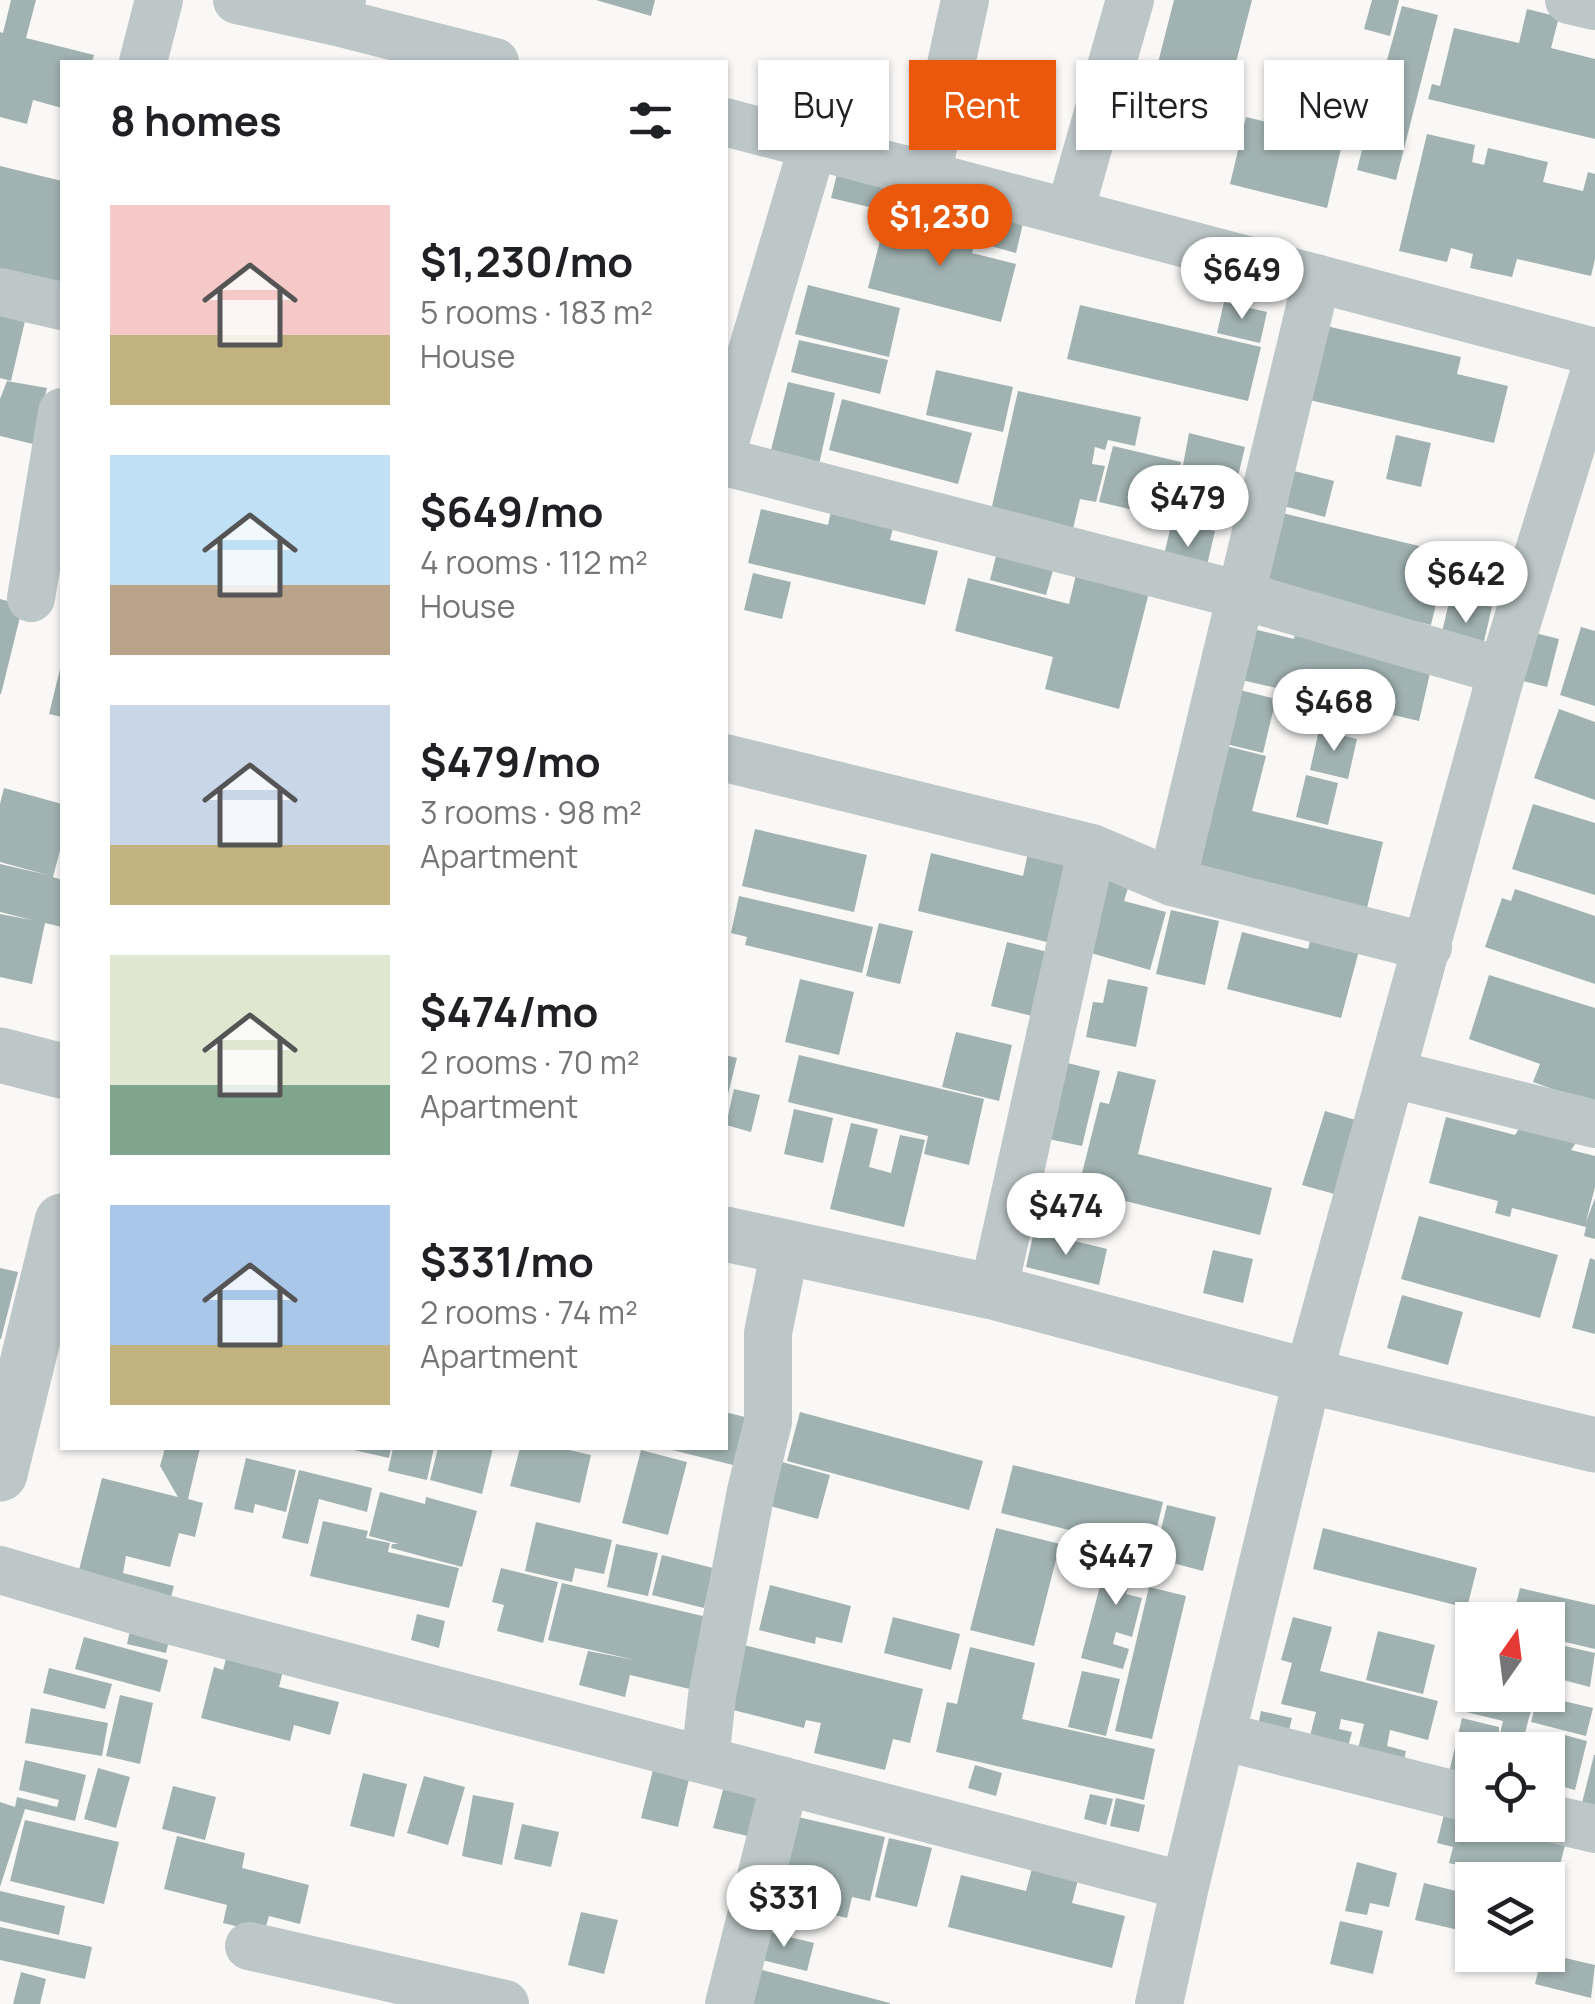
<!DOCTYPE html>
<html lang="en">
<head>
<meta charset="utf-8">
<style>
  body { margin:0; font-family:Manrope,sans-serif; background:#f2f2f2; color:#202124; height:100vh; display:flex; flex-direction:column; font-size:38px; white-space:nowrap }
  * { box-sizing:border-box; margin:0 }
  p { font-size:32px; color:#757577 }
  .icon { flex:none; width:55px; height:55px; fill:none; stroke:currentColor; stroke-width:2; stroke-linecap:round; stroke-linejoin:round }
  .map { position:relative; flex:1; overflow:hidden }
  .side { position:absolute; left:60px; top:60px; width:668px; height:1390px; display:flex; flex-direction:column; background:#fff; border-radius:0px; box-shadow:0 2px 8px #0004 }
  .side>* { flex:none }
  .hud { position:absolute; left:758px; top:60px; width:688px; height:90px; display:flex; gap:20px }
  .needle { width:65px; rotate:14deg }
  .buttons { position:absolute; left:1455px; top:1602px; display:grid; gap:20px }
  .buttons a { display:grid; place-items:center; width:110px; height:110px; border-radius:0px; background:#fff; box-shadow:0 2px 8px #0004; font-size:50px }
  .price { position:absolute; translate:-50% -85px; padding:0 22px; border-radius:35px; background:#fff; color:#222; font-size:32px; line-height:65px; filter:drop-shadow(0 2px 5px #0008) }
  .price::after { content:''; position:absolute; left:50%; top:60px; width:30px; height:22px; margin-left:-15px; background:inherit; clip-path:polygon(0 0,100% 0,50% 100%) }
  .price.selected { background:#ea580c; color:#fff }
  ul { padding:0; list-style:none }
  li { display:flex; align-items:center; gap:30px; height:250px; padding:0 50px }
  li span { display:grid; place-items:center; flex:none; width:280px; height:200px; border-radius:0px; color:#555 }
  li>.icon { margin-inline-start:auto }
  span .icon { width:120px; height:120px; fill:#fffc; stroke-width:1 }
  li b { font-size:42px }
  h2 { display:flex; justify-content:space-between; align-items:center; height:120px; padding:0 50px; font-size:42px }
  .pill { padding:0 35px; border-radius:0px; background:#fff; box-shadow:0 2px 8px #0004; font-size:35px; line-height:90px }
  .pill.selected { background:#ea580c; color:#fff }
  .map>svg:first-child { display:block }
</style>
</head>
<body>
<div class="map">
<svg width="1595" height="2004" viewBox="0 0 1595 2004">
  <rect width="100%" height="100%" fill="#f9f8f7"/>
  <!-- building -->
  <path fill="#a0b2b1" d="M11 0H36L26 38 94 55 92 62H62V108L33 100 27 124 0 117V32L3 33Z
    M596 0H655L651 16Z
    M1174 0H1252L1223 113 1150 94Z
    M1372 0H1399L1390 36 1364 29Z
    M1402 6 1438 15 1396 180 1357 170 1364 142 1340 136 1357 72 1382 78Z
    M1527 9 1559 17 1551 48 1595 59V139L1428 99 1432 84 1440 86 1454 28 1519 43Z
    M1246 117 1343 140 1327 208 1230 184Z
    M1427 134 1475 145 1472 162 1484 165 1488 148 1548 162 1543 182 1583 191 1588 172 1595 174V259L1591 276 1517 259 1512 277 1470 268 1473 254 1451 248 1447 262 1399 251Z
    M0 166 62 181V294L0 279Z
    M839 166 894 179 886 211 831 198Z
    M995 211 1024 219 1016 253 987 245Z
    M887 213 976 236 972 253 1016 264 1001 322 868 288Z
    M808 285 900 308 889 357 795 334Z
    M1224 302 1267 312 1260 343 1217 333Z
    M1080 305 1261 347 1248 401 1067 359Z
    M0 315 25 321 11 381 0 378Z
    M1322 325 1461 357 1457 374 1508 386 1494 443 1305 399Z
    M799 340 888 360 880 394 791 372Z
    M936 370 1013 387 1003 432 926 415Z
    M7 381 47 388 33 444 0 436V399Z
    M788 382 835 393 818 469 769 458Z
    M1018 391 1141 417 1135 446 1108 440 1105 450 1095 447 1092 464 1105 466 1096 502 1080 499 1072 533 990 515Z
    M842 399 972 433 958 484 829 450Z
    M1189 433 1245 447 1236 485 1229 484 1219 529 1173 519Z
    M1396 435 1431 443 1421 487 1386 479Z
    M1113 446 1181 462 1168 518 1099 502Z
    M1290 470 1334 481 1325 517 1280 505Z
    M833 502 896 517 890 540 938 551 925 605 748 563 761 509 828 525Z
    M1274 511 1448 553 1431 625 1257 582Z
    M1172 521 1215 531 1204 578 1161 568Z
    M998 548 1055 563 1046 595 990 580Z
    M1461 557 1500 566 1492 600 1454 591Z
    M1078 566 1151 585 1119 709 1045 689 1053 657 955 631 968 578 1069 604Z
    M753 573 791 582 782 619 744 610Z
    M1450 598 1492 607 1481 654 1439 645Z
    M0 599 23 605 1 694H0Z
    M1297 623 1434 656 1419 721 1233 678 1245 627 1294 639Z
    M1581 627 1595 631V706L1560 695Z
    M1531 632 1559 639 1547 687 1519 680Z
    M61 665H62V717L49 714Z
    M1228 687 1276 699 1263 753 1214 741Z
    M1559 709 1595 722V800L1534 778Z
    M1319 730 1357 739 1348 779 1310 770Z
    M1214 743 1266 756 1252 811 1383 842 1365 916 1183 873Z
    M1306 775 1338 783 1328 825 1296 817Z
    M4 788 62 804V843L53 877 62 880V927L45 923 32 984 0 977V914L32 920 0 912V864L48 875 0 862V804Z
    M1533 804 1595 823V895L1512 869Z
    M755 829 867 855 854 912 742 886Z
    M931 853 1023 876 1028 853 1074 864 1055 944 918 911Z
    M1097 877 1129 885 1124 901 1166 912 1150 970 1077 949Z
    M1515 889 1595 916V984L1485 947 1502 898 1511 901Z
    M739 896 873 927 862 973 745 945 747 937 731 933Z
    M1171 910 1219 921 1205 985 1156 974Z
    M1315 920 1364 932 1341 1018 1227 989 1242 932 1308 949Z
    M879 923 913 931 900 984 866 976Z
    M1007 942 1052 953 1036 1017 991 1006Z
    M1489 975 1595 1008V1104L1533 1082 1540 1064 1469 1039Z
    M800 979 854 992 839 1055 785 1042Z
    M1108 979 1148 987 1136 1047 1086 1037 1093 1002 1103 1003Z
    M956 1032 1012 1045 999 1101 942 1087Z
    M725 1055 737 1058 726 1102H725Z
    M799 1055 984 1099 969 1165 924 1154 928 1136 788 1102Z
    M1051 1059 1100 1071 1082 1146 1034 1136Z
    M1118 1071 1156 1080 1138 1154 1272 1188 1260 1235 1078 1189 1100 1102 1109 1104Z
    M734 1089 760 1095 751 1132 726 1125Z
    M794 1109 833 1118 823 1163 784 1154Z
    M1325 1111 1359 1121 1338 1195 1302 1185Z
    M1446 1117 1515 1135 1525 1118 1583 1133 1571 1150 1595 1156V1187L1586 1222 1595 1198V1239L1584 1236 1586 1227 1512 1208 1510 1217 1495 1213 1498 1201 1429 1183Z
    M851 1123 878 1129 869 1167 891 1173 900 1135 925 1140 904 1227 830 1209Z
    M1419 1216 1558 1255 1540 1318 1401 1279Z
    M1034 1231 1107 1249 1099 1285 1026 1267Z
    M1213 1250 1253 1259 1243 1303 1203 1293Z
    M1590 1258 1595 1260V1334L1572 1328Z
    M0 1268 18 1272 1 1339H0Z
    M1402 1295 1463 1312 1448 1365 1387 1348Z
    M725 1412 745 1417 733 1465 668 1449 725 1448Z
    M800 1412 983 1461 969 1510 787 1461Z
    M165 1448H200L188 1499 203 1503 195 1537 179 1533 170 1567 126 1556 123 1573 174 1586 171 1597 75 1586 102 1478 178 1497 160 1466Z
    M345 1448H391L389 1458Z
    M393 1448H434L427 1480 388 1471Z
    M438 1448H493L482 1494 430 1480Z
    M520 1448H560L591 1455 580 1503 510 1486Z
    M641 1450 687 1462 668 1535 622 1523Z
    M246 1458 296 1470 286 1512 255 1504 253 1513 234 1509Z
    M782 1462 830 1475 818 1519 770 1506Z
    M1013 1465 1163 1502 1153 1544 1115 1534 1113 1541 1001 1513Z
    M299 1470 372 1488 367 1512 319 1499 308 1544 282 1538Z
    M380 1492 425 1504 426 1497 477 1511 462 1567 391 1548 392 1544H399L369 1536Z
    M1167 1505 1216 1517 1203 1571 1154 1558Z
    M323 1521 368 1531 366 1538 390 1543 388 1552 459 1568 449 1608 310 1576Z
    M536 1522 612 1540 604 1574 575 1568 572 1582 525 1571Z
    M996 1528 1060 1544 1034 1646 970 1630Z
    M1323 1528 1477 1568 1467 1608 1313 1569Z
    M616 1544 658 1553 648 1596 607 1587Z
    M1110 1548 1153 1558 1145 1586 1130 1582 1126 1594 1142 1598 1132 1637 1116 1632 1113 1644 1129 1649 1123 1669 1081 1658Z
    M662 1555 713 1568 704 1608 652 1595Z
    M501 1568 558 1582 543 1643 497 1631 504 1605 492 1602Z
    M562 1583 707 1617 690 1689 630 1675 625 1697 579 1685 588 1651 635 1660 548 1640Z
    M770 1585 851 1606 842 1643 816 1637 815 1644 759 1630Z
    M1149 1587 1186 1596 1152 1739 1115 1731Z
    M1520 1588 1595 1605V1649L1548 1638V1620H1512Z
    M417 1614 445 1621 439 1648 411 1640Z
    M893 1617 960 1634 951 1670 884 1653Z
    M1293 1617 1332 1627 1320 1671 1438 1701 1428 1740 1390 1730 1387 1746 1406 1751 1403 1765 1357 1753 1364 1724 1341 1719 1339 1729 1352 1732 1346 1754 1308 1744 1316 1712 1281 1704 1292 1663 1281 1660Z
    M132 1621 171 1631 166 1653 127 1644Z
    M1378 1631 1435 1645 1423 1694 1366 1680Z
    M84 1637 168 1660 160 1692 75 1669Z
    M1548 1642 1595 1653 1590 1687 1548 1676Z
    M230 1644 286 1658 279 1687 339 1702 330 1735 294 1725 290 1741 201 1718 214 1667 223 1670Z
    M740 1644 923 1689 910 1743 893 1739 885 1770 814 1753 821 1723 806 1720 804 1728 725 1708Z
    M970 1647 1035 1663 1022 1719 1155 1749 1144 1800 936 1752 947 1702 957 1704Z
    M49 1668 112 1684 105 1709 43 1693Z
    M1082 1671 1120 1679 1106 1736 1068 1727Z
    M1471 1676 1472 1695H1535L1525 1733 1556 1741 1557 1733 1587 1741 1575 1790 1557 1785 1552 1807 1548 1806V1750H1472V1787L1447 1781 1462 1718 1499 1727V1738L1503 1721 1462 1711Z
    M120 1695 153 1703 140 1764 106 1756Z
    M1538 1695 1593 1708 1586 1736 1531 1722Z
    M31 1708 108 1723 102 1756 25 1743Z
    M1261 1711 1292 1718 1286 1742 1256 1735Z
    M1594 1755H1595V1815L1580 1811Z
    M25 1760 86 1775 75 1821 25 1809 0 1887V1802L15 1807 17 1797 57 1807 59 1800 19 1790Z
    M975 1765 1002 1773 996 1796 968 1788Z
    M654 1766 690 1775 678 1827 641 1818Z
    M98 1768 130 1777 116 1828 84 1819Z
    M363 1773 407 1784 394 1837 350 1826Z
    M424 1776 465 1787 448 1845 407 1833Z
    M726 1778 764 1787 752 1837 713 1828Z
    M173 1786 216 1797 205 1840 162 1829Z
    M1090 1794 1113 1799 1106 1825 1084 1819Z
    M473 1795 514 1803 502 1865 462 1856Z
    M1116 1798 1145 1805 1139 1832 1110 1826Z
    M1448 1798 1472 1804V1825H1548L1566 1841 1554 1889 1548 1888V1880H1516L1449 1863 1453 1847 1437 1843Z
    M789 1815 885 1837 870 1901 852 1897 847 1918 792 1905 797 1885 774 1880Z
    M25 1820 119 1842 104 1904 10 1881Z
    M522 1824 559 1832 551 1867 514 1859Z
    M177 1836 245 1853 242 1868 309 1885 300 1924 269 1916 264 1933 223 1923 227 1905 164 1889Z
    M889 1838 932 1848 917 1907 875 1897Z
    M1034 1861 1080 1872 1072 1903 1125 1916 1112 1968 948 1927 961 1875 1026 1891Z
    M1357 1862 1397 1873 1389 1907 1370 1903 1367 1915 1345 1911Z
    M1424 1883 1472 1895V1933L1415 1920Z
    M0 1891 65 1906 59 1935 0 1921Z
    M581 1912 618 1920 604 1974 568 1965Z
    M1340 1921 1383 1931 1373 1974 1330 1964Z
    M0 1927 92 1947 85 1979 0 1960Z
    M761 1930 814 1943 807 1971 754 1958Z
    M1548 1954 1595 1965 1591 1998 1535 1984 1542 1955Z
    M758 1969 890 2003V2004H750Z
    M21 1972 46 1979 40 2004H13Z"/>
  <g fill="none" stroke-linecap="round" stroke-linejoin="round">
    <!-- minor -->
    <path stroke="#bdc7c7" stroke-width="48" d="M237 0 337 22
      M342 0 337 22 495 62
      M1569 0 1595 6
      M143 62 159 0
      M725 122 1595 352
      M927 175 965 0
      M1070 211 1130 0
      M0 292 62 306
      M725 442 813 145
      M725 462 1240 595 1502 671
      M31 598 62 412
      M725 758 1092 848 1172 882 1428 947
      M1172 882 1317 278
      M1393 1074 1595 1124
      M993 1292 1092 848
      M0 1570 165 1619 1185 1886
      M1221 1736 1472 1799
      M705 1760 712 1696 751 1491 768 1422V1333L785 1249
      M1548 1818 1595 1829
      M249 1946 505 2004
      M729 2004 785 1781
      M1159 2004 1185 1886 1308 1376 1502 671 1595 370"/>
    <!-- tertiary -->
    <path stroke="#bdc7c7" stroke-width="55" d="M0 1055 62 1071
      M725 1234 993 1292 1308 1376 1595 1445
      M0 1474 62 1221"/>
  </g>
</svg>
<div class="buttons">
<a><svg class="needle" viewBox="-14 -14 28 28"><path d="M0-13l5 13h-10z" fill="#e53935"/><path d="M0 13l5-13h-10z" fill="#757577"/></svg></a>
<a><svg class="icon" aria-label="locate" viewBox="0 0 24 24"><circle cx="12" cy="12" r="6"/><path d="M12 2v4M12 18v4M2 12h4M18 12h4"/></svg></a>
<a><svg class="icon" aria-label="layers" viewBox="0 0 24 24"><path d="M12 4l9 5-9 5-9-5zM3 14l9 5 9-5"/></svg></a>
</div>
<b class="price selected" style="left:940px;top:269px">$1,230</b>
<b class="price" style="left:1242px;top:322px">$649</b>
<b class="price" style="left:1188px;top:550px">$479</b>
<b class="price" style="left:1466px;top:626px">$642</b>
<b class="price" style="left:1334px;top:754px">$468</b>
<b class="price" style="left:1066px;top:1258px">$474</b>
<b class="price" style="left:1116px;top:1608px">$447</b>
<b class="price" style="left:784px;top:1950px">$331</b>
<div class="hud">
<a class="pill">Buy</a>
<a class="pill selected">Rent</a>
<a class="pill">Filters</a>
<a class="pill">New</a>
</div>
<section class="side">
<h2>8 homes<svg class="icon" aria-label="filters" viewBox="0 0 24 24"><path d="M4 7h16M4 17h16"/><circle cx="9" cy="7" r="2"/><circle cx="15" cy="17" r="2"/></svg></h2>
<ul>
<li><span style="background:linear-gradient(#f6c9c9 65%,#c2b280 0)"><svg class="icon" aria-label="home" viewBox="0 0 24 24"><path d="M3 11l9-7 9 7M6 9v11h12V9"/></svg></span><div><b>$1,230/mo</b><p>5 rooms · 183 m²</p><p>House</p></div></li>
<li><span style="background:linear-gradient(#bfe0f5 65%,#b9a48a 0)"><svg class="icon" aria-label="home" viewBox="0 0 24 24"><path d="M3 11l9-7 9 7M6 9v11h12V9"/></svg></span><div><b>$649/mo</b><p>4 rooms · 112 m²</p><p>House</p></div></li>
<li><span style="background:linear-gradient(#c9d6e8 70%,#c2b280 0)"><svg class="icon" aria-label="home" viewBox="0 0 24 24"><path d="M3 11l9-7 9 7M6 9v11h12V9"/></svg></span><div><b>$479/mo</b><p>3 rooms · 98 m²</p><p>Apartment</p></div></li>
<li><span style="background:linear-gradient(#dfe7d0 65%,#7fa58c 0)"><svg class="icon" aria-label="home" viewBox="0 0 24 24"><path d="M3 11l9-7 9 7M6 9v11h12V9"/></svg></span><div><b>$474/mo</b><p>2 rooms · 70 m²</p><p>Apartment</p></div></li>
<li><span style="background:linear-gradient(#a9c7e8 70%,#c2b280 0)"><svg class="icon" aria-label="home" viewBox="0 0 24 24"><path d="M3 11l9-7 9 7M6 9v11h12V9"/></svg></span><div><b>$331/mo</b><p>2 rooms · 74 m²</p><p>Apartment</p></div></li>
</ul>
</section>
</div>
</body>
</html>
